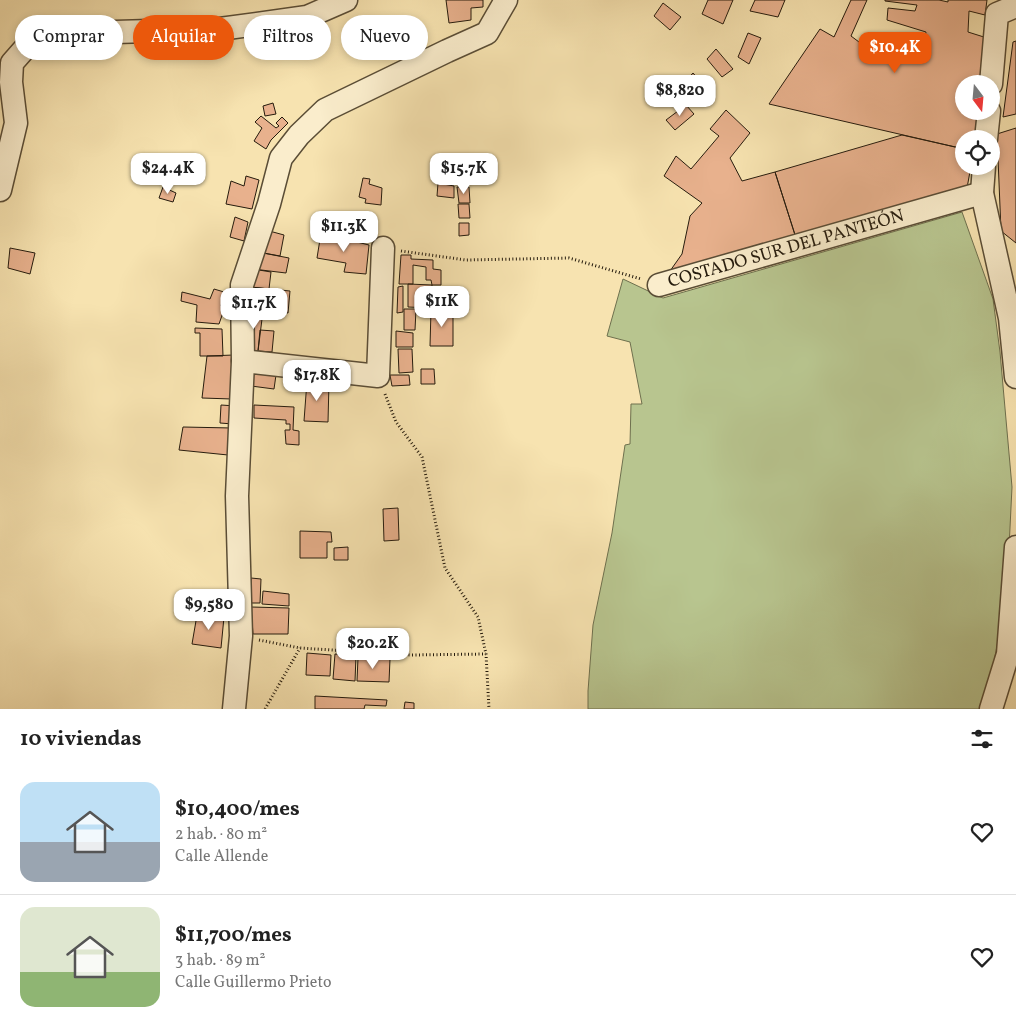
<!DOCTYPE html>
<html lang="es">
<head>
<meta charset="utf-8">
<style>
  body { margin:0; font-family:Vollkorn,serif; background:#f6f6f6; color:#222; height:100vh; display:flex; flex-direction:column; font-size:19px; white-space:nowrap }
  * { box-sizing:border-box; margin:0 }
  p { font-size:16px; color:#767676 }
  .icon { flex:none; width:28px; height:28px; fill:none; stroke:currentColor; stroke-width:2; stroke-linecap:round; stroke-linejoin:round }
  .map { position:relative; height:709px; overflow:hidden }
  .side { display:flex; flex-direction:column; background:#fff; flex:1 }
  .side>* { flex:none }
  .hud { position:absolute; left:15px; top:15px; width:500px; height:45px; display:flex; gap:10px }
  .needle { width:32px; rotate:164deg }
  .tools { position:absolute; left:955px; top:75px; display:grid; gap:10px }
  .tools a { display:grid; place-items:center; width:45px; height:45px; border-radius:50%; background:#fff; box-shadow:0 2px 8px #0003; font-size:25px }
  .price { position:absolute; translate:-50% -42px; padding:0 11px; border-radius:10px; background:#fff; color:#222; font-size:16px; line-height:32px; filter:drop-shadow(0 1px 2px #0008) }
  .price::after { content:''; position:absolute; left:50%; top:30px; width:15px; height:11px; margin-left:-8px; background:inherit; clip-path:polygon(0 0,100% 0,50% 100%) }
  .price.selected { background:#ea580c; color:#fff }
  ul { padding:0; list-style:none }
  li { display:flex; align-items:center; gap:15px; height:125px; padding:0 20px }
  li+li { border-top:1px solid #e0e0e0 }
  li span { display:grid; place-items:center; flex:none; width:140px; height:100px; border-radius:15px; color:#555 }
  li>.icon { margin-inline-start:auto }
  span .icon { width:60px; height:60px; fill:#fffc; stroke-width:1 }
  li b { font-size:21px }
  h2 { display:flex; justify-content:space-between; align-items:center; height:60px; padding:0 20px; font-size:21px }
  .pill { padding:0 18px; border-radius:22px; background:#fff; box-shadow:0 2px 8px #0003; font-size:18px; line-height:45px }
  .pill.selected { background:#ea580c; color:#fff }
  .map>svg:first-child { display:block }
</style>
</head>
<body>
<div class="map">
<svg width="1016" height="709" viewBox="0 0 1016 709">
  <rect width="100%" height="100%" fill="#f7e3b0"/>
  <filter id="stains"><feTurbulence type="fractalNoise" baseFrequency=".004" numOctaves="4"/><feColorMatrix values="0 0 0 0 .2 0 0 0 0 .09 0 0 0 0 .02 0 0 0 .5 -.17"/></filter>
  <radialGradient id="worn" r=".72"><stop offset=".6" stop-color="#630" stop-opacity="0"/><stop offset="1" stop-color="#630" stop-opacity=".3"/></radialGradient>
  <!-- green -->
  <path fill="#b8c58f" stroke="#6e704e" d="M962 212 993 299 1000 352 1012 487 1009 548 1000 629 989 690 982 709H588V691L593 625 612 533 625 445 630 444 631 404H642L630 342 607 336 623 279 663 298Z"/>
  <!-- building -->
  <path fill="#e8b18d" stroke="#251b0d" d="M446 0H483V7L471 8V20L449 23Z
    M708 0H733L723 24 702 14Z
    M755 0H785L778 17 750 11Z
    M851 0H867L851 36 867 48 870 42 897 54 904 40 923 46 926 32 887 20 888 8 915 11 917 5 885 1V0H939L948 2V0H987L985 15 969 11 968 32 987 38 981 84H964V111H978L975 139H964V149L769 104 820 29 834 37Z
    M663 3 681 17 670 30 654 16Z
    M748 33 761 38 749 64 738 57Z
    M1016 41V114L1003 117 1013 42Z
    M716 49 733 69 722 77 707 59Z
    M693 73 708 90 697 101 683 84Z
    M273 103 276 114 265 116 263 106Z
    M686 105 694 114 675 130 666 120Z
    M726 110 750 133 730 158 742 181 775 172 796 238 670 271 682 254 690 216 702 203 664 176 676 156 691 169 719 136 710 129Z
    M261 116 276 128 279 126 276 123 282 117 288 123 271 140 266 149 254 141 262 128 255 122Z
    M1016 128V243L1001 231 997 134Z
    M902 135 964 149V166H971L967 188 796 238 775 172Z
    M246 176 259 180 252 209 226 204 231 181 244 186Z
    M363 178 370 179 369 184 382 188 381 205 365 203 366 199 359 197Z
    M438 183 454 186V198L437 196Z
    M163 187 176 193 173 202 159 198Z
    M457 187H469L470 203H459Z
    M458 204H469L470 218H459Z
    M235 217 248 222 244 241 230 237Z
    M459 223H469V235L459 236Z
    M262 229 284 235 280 256 258 252Z
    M321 233 369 245 366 274 344 272 346 263 317 258Z
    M10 248 35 253 30 274 8 268Z
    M258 252 289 258 286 273 253 269Z
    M401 255H411V259L433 260V269L441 270V285H432L431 280H426V267L413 265V284H399Z
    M253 269 271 272 269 289 250 287Z
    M408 284 432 285V308L408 307Z
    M403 286V312L397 313 398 287Z
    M250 287 290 291 288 313 248 310Z
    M214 289 224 292 221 306 225 307 219 324 196 322 197 305 181 301 182 292 210 299Z
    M404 309H416L415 330H404Z
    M248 310 263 311 258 351H247Z
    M431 310 453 311V346H430Z
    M195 328 222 329 223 356H200V333H195Z
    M260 330 274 331 272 352 258 351Z
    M396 331 413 333V347H396Z
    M398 349H412L413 372 399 373Z
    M234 355 232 399 202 398 207 356Z
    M421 369H434L435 384H421Z
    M254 374 276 375 274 389 251 386Z
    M390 375H409L410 385 392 386Z
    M307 381 329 382 328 422 304 421Z
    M221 405 236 406 233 424 220 423Z
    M254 405 294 407 293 430 299 431V445L286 444 285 430H290V424H286V420L254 418Z
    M183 427 232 428 228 455 179 450Z
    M398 508 399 540 384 541 383 509Z
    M300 531 331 532 332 542H327V558H300Z
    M348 547V560H334V548Z
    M251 578 261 579 260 603H250Z
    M263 591 289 594V606L262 604Z
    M251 607 289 608 288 634H253Z
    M197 615 224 617 221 648 192 644Z
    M307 653 331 655 330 676 306 675Z
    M335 654 356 656 355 681 333 679Z
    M358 658 390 659 389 682 357 681Z
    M315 696 387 700 386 706 365 705 364 709H315Z
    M405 702 414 703V709H404Z"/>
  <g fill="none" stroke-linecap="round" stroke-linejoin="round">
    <!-- minor casing -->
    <g stroke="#5a4d36" stroke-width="25">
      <g id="minor">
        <path d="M991 84 997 14 1016 6"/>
        <path d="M986 139 989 111"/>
        <path d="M984 166 982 193 1010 318 1016 377"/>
        <path d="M0 190 16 123 11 82 12 63 27 46 80 33 220 29 307 17 346 0"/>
        <path id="s1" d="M659 285 982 193"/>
        <path d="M243 361 378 376 383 248"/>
        <path d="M234 709 241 636 237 496 243 361 242 285 269 204 281 158 299 135 325 110 447 51 487 33 506 0"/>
        <path d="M991 709 1008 654 1016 547"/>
      </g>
    </g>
    <!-- path -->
    <path stroke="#251b0d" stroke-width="3" stroke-dasharray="1 2.5" stroke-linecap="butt" d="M401 251 466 260 569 258 641 279
      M385 394 396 422 422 457 445 568 478 617 486 654 489 709
      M259 640 300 648 411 655 486 654
      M265 709 300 648"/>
    <!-- minor -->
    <use href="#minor" stroke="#faedcc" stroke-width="22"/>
  </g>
  <g text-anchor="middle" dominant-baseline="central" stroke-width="4" stroke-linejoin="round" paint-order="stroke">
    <!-- street labels -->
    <g font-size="18" fill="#251b0d" stroke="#faedcc">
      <text stroke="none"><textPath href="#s1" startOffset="132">COSTADO SUR DEL PANTEÓN</textPath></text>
    </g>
  </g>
  <rect width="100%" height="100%" filter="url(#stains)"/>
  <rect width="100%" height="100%" fill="url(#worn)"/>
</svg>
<div class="tools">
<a><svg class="needle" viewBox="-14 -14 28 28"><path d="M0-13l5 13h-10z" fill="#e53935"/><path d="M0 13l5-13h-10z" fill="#767676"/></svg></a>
<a><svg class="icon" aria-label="locate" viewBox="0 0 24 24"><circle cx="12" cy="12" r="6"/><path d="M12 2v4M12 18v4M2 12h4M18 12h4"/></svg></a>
</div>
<b class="price selected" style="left:895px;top:74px">$10.4K</b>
<b class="price" style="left:680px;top:117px">$8,820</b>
<b class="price" style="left:168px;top:195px">$24.4K</b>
<b class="price" style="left:464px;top:195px">$15.7K</b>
<b class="price" style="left:344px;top:253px">$11.3K</b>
<b class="price" style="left:442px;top:328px">$11K</b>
<b class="price" style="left:254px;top:330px">$11.7K</b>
<b class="price" style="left:317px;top:402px">$17.8K</b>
<b class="price" style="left:209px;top:631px">$9,580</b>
<b class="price" style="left:373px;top:670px">$20.2K</b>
<div class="hud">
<a class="pill">Comprar</a>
<a class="pill selected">Alquilar</a>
<a class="pill">Filtros</a>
<a class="pill">Nuevo</a>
</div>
</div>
<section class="side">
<h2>10 viviendas<svg class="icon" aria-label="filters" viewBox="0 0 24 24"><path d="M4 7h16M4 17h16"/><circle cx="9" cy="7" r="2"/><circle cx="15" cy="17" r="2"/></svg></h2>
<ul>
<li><span style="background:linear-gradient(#bfe0f5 60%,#9aa5b1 0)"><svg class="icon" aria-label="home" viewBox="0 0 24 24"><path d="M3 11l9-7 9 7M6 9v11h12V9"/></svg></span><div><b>$10,400/mes</b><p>2 hab. · 80 m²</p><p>Calle Allende</p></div><svg class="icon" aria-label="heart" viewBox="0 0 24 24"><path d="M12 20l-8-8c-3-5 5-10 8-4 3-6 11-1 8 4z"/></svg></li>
<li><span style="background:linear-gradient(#dfe7d0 65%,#8fb573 0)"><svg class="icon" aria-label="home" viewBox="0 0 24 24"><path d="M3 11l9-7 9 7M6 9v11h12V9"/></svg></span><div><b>$11,700/mes</b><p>3 hab. · 89 m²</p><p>Calle Guillermo Prieto</p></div><svg class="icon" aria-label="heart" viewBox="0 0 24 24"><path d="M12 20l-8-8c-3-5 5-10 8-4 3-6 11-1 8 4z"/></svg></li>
</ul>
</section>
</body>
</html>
